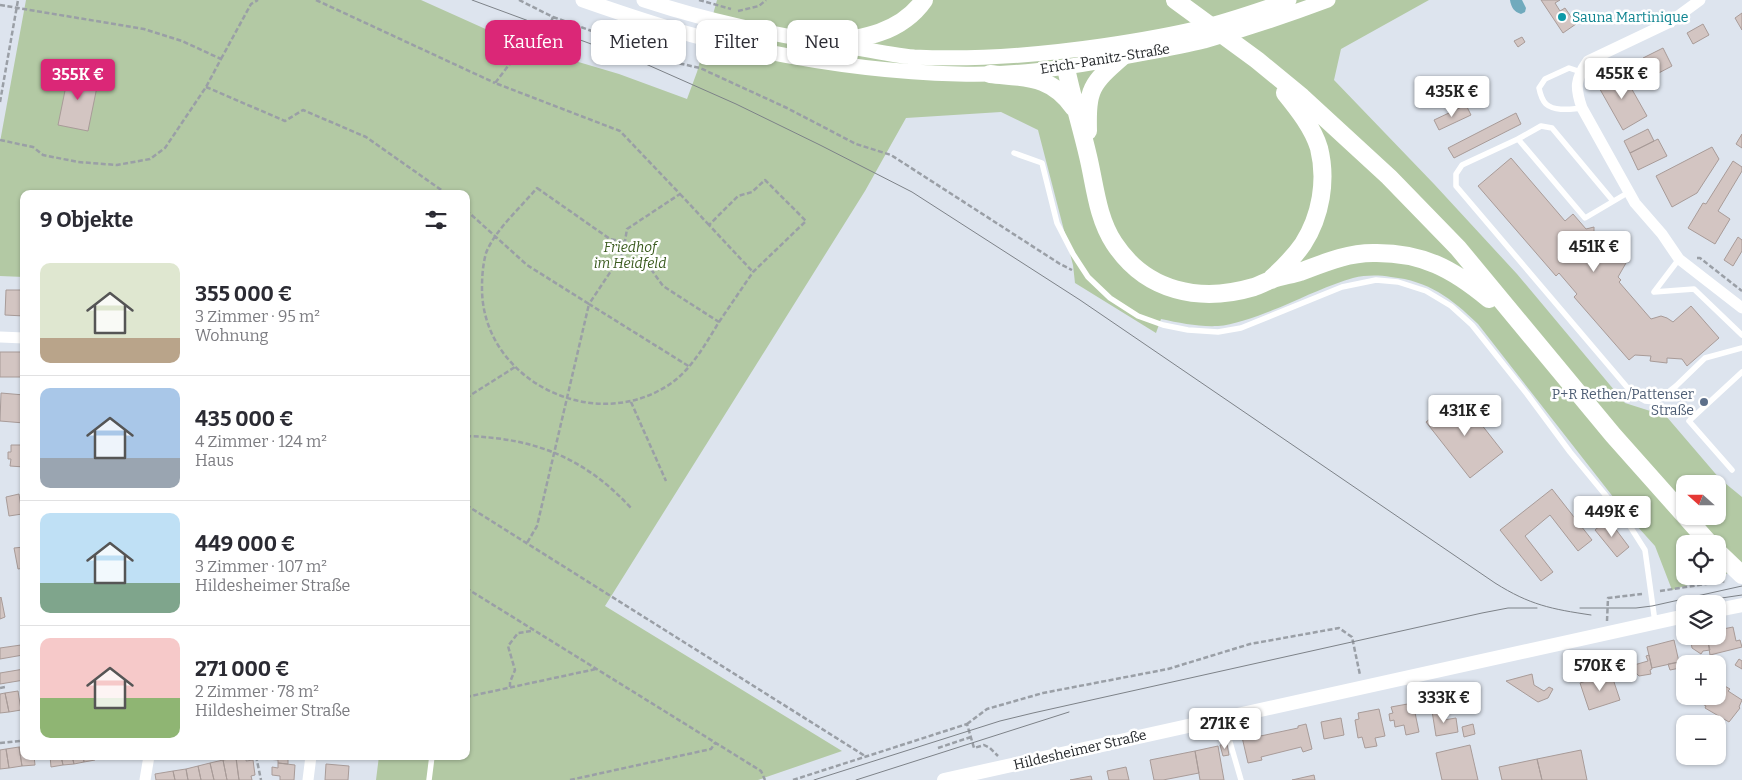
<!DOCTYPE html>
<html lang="de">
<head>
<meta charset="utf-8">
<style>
  body { margin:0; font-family:Bitter,serif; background:#f7f7f7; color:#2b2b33; height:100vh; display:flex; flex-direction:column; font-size:19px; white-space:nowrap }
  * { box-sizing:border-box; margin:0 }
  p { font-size:16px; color:#7c7c81 }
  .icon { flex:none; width:28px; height:28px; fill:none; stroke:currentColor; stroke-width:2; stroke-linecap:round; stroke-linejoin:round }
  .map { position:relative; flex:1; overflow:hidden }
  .sheet { position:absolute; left:20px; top:190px; width:450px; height:570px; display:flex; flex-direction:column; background:#fff; border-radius:10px; box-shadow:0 1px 4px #0004 }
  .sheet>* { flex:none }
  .hud { position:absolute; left:485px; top:20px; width:475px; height:45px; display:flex; gap:10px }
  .needle { width:32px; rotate:291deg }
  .fabs { position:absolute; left:1676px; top:475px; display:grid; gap:10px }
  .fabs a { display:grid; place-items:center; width:50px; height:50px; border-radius:10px; background:#fff; box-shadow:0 1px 4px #0004; font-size:25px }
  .price { position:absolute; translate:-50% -42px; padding:0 11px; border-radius:5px; background:#fff; color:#222; font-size:16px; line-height:32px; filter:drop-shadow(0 1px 2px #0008) }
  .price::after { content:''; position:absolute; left:50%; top:30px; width:15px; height:11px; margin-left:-8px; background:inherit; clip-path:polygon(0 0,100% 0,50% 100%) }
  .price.current { background:#db2777; color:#fff }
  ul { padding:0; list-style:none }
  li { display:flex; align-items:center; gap:15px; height:125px; padding:0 20px }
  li+li { border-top:1px solid #e1e1e2 }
  li span { display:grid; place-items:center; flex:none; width:140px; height:100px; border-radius:10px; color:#555 }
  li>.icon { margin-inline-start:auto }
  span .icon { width:60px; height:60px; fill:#fffc; stroke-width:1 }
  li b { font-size:21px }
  h2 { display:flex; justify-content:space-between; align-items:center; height:60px; padding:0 20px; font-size:21px }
  .pill { padding:0 18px; border-radius:10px; background:#fff; box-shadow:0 1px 4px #0004; font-size:18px; line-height:45px }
  .pill.current { background:#db2777; color:#fff }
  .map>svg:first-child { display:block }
</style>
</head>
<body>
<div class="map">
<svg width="1742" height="780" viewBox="0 0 1742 780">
  <rect width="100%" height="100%" fill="#dde4ee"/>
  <!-- green -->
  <path fill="#b3c9a4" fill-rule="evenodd" d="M26 0H421L521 45 619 74 687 99 697 72 717 0H1429L1341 49 1334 80 1434 184 1517 274 1625 403 1666 416 1720 479 1742 497V566L1729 573 1718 576V544H1685V576H1717L1672 590 1655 546 1628 516 1478 324C1451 298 1429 281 1391 277 1378 275 1366 275 1353 278 1329 285 1306 296 1283 306 1266 313 1235 325 1218 326 1199 327 1180 323 1161 319L1156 333 1075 283 1073 265 1038 130 1001 112 906 118 865 191 605 606 842 751 758 780H376L379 756H466V194H24V277L0 276V142ZM1685 484H1718V516H1685Z"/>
  <!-- water -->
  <path fill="#70aabd" d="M1510 0H1522L1526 8 1525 12 1521 14C1514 12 1511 7 1510 0Z"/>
  <!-- building -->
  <path fill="#d3c5c2" stroke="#a89b98" d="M1541 0H1560L1555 3 1560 11 1565 8 1576 24 1563 33Z
    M1742 13V30L1735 18Z
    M1703 24 1709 35 1693 44 1687 33Z
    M1522 37 1525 42 1518 47 1514 41Z
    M1663 48 1672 66 1653 76 1643 58Z
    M1621 70 1647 116 1623 130 1597 84Z
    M69 71 99 77 88 131 58 125Z
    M1466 105 1471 115 1439 130 1434 120Z
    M1516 113 1521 124 1454 158 1448 148Z
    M1648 129 1654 141 1630 153 1624 141Z
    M1742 134V148L1736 144Z
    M1658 139 1667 156 1638 170 1630 153Z
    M1712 147 1719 159 1697 193 1672 207 1656 176Z
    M1511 158 1565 221 1573 214 1586 229 1594 227V232L1608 233 1619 242 1624 256 1623 261 1626 263 1618 277 1621 280 1619 282 1651 319 1661 316 1667 318 1673 322 1691 306 1719 338 1687 366 1682 359 1667 358V363L1650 361 1651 356 1635 355 1629 360 1574 297 1577 294 1559 273 1556 276 1478 186Z
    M1733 161 1742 167V171L1718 211 1730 219 1715 244 1688 228 1703 203 1706 204Z
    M1738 237 1742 240V251L1733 266 1724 260Z
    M6 290H24V316L5 315Z
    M0 352H24V377H0Z
    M1 393 24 395V423L0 421Z
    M1459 396 1503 452 1470 478 1426 422Z
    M11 445H24V467L10 466 11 459H8V452H11Z
    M1552 489 1592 540 1578 551 1550 515 1525 536 1553 572 1541 581 1500 530Z
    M19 494 22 514 9 516 6 497Z
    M24 496V516H23L20 497Z
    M1608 519 1629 547 1617 557 1595 530Z
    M24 547V568L18 569 14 548Z
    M1 597 5 617 0 619V598Z
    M1733 627 1736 641 1740 640 1742 647 1710 655 1707 636H1718V630Z
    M1690 636H1695L1696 640 1707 637 1710 650 1703 651 1701 654 1692 648Z
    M1674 640 1679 662 1652 668 1647 647Z
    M21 645 23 655 0 659V648Z
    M1649 655 1652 669 1650 670 1651 674 1639 676 1635 672 1634 665 1648 661 1646 656Z
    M1739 659 1742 661V669L1735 665Z
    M1679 662 1680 668 1670 670 1668 664Z
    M24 669V680L0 684V673Z
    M1611 673 1620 700 1589 710 1580 683Z
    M1532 674 1534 685 1544 691 1549 687 1553 689 1548 698 1538 702 1506 681Z
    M1459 684 1463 699 1442 703 1443 709 1428 712 1424 692Z
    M1718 684 1722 687 1723 685 1730 689 1728 691 1742 700 1739 707 1740 708 1729 722 1705 708 1706 706 1694 699 1695 696H1718Z
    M18 691 21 710 9 712 5 693Z
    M5 693 9 712 0 713V694Z
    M1413 703 1419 732 1406 735 1404 725 1395 727 1394 720 1390 721 1389 714 1393 713 1391 707Z
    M1379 709 1385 736 1375 738 1377 746 1365 748 1362 737 1358 738 1355 720 1359 719 1358 713Z
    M1442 710 1444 720 1456 718 1458 732 1436 736 1432 711Z
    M1341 718 1344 735 1324 739 1321 722Z
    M1306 724 1312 749 1303 752 1301 747 1261 757 1262 760 1248 763 1242 737 1256 734V737L1298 728V726Z
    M1473 724 1475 734 1464 737 1462 727Z
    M1227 744 1229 755 1223 756 1220 745Z
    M1470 745 1478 780H1442L1436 753Z
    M1218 746 1224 780H1200L1195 751Z
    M19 747 22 766 9 768 6 749Z
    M19 747H24V756H34L35 765 22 766Z
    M6 749 9 768 0 769V750Z
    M1581 750 1587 780H1542L1537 759Z
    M1195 751 1199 773 1163 780H1154L1150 760Z
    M50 756H61L63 765 51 767Z
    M61 756H72L74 764 63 765Z
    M72 756H83L84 762 74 764Z
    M83 756H95V760L84 762Z
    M247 756 246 761 253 760 255 775 251 776 252 780H239L236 758Z
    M267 756H288V764L278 763V760L267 759Z
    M236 758 239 780H227L223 760Z
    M1537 759 1542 780H1502L1499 767Z
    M223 760 227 780H214L210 763Z
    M210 763 214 780H201L198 766Z
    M278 763 295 765 294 780H280V776L272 775V767L278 768Z
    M326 764 349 766 348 780H325Z
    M198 766 201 780H188L186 769Z
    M1126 767 1129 780H1109L1107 771Z
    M186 769 188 780H175L173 771Z
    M173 771 175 780H156L155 774Z
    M1314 775 1315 780H1292Z
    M1091 776 1092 780H1070Z"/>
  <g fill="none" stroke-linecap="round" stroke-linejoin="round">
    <!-- path -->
    <path stroke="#9a9fa6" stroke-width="2.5" stroke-dasharray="5 2.5" stroke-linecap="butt" d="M316 0 495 83
      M519 0 553 17 546 34 521 26 519 52 495 83 620 131 680 194 627 229 623 253 589 304 690 367
      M699 0 731 9
      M0 5 144 29 182 41 221 59 206 87 165 148 150 159 117 165 78 162 43 155 33 147 0 140
      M738 11 759 6 766 0
      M553 17 614 39 664 60 700 68 787 108 856 144 891 155 1060 264 1072 270
      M221 59 251 4 258 0
      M206 87 285 121 303 110 366 137 447 194
      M0 102 18 0
      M537 188 610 239 624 242 638 251 663 286 719 322C703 348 688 376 660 390 585 431 481 376 482 287 482 276 483 264 486 253 495 230 521 207 537 188Z
      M680 194 709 225
      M466 210 527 265 589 304 537 526 527 543
      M1697 258H1700L1742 291
      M719 322 753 272 806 221 765 180 752 192 738 196 709 225 753 272
      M466 398 515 367
      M631 402 666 481
      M466 436C535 438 585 458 631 508
      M466 505 865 756
      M466 588 761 771 765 780
      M1660 591 1726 581
      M1607 621 1608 598 1642 594
      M510 687V682L515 670 508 646 518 633 531 631 532 629
      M0 688 5 687
      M466 697 596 669
      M967 724 987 709 1043 693 1168 669 1250 644 1339 628 1352 637 1360 675
      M0 743 20 741
      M938 748 971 737
      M256 756 261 780
      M570 780 711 749 715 743
      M793 780 967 724 974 748 984 745 990 748 998 756"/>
    <!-- service -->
    <path stroke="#fff" stroke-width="5.5" d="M1581 72 1569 68 1545 79 1539 88C1540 93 1542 100 1546 104 1555 112 1571 109 1582 108
      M1518 139 1462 165 1456 174V186L1632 393 1645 401 1656 402 1676 386 1705 358 1742 348
      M1014 153 1042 163 1057 223 1073 254 1088 277 1110 298 1138 316 1163 325 1188 330 1218 332 1241 328 1342 287 1376 280 1398 282 1426 291 1451 306 1472 325 1527 394 1570 452 1626 520 1645 550 1655 622
      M1613 201 1552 128 1541 126 1518 139 1585 218 1629 192
      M1679 259 1654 292 1694 289 1742 335
      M1732 470 1689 421 1742 372
      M1223 718 1241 780
      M429 780 432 756"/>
    <!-- minor -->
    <path stroke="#fff" stroke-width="11" d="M1700 0 1670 22 1588 61C1575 79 1575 88 1582 108L1635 203 1662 234 1679 259 1742 308
      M0 337 24 338
      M145 780 149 756
      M308 780 311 756"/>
    <!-- tertiary -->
    <path stroke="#fff" stroke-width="14" d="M1718 610 1742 605
      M944 780 1685 616"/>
    <!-- secondary -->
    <path stroke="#fff" stroke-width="15" d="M583 0C620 13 658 26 696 36 781 57 871 72 958 74 1010 76 1063 68 1114 59 1144 53 1175 48 1204 41 1246 29 1288 15 1328 0
      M644 0C710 22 778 36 847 46 869 50 892 55 914 57 977 60 1040 55 1102 46 1135 41 1167 36 1199 28 1229 21 1259 10 1289 0"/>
    <!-- primary -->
    <path stroke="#fff" stroke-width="18" d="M1175 0 1257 60 1302 97 1389 177 1458 248 1613 435 1710 544
      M825 43C862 39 901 33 924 0
      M1066 68C1072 97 1081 126 1088 156 1095 185 1097 217 1114 243 1146 292 1200 303 1254 287 1260 285 1265 282 1271 280 1280 276 1291 275 1300 272 1324 263 1347 253 1373 253 1422 252 1453 269 1489 299
      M990 74C1026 78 1051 75 1074 108
      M1088 131C1087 89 1091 84 1122 57
      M1272 278C1283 268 1294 257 1303 244 1321 216 1327 180 1319 148 1313 128 1298 109 1285 93
      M1718 552 1742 575"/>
    <!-- tram -->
    <path stroke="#7d8288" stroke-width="1" d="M472 0 648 65 736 104 820 145 912 192 1080 300 1495 583C1530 605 1551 609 1591 615
      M1708 600 1742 595
      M1580 608H1636L1652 606 1742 586
      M814 780 1000 721 1033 713 1482 613 1508 608H1537
      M856 780 1069 712"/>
  </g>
  <!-- markers -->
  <circle fill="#0f9aa8" stroke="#fff" stroke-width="2" cx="1562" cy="17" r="5"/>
  <circle fill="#5c6f8a" stroke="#fff" stroke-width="2" cx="1704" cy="402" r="5"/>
  <g text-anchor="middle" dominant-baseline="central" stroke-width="5" stroke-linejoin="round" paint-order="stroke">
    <!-- culture labels -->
    <g font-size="14" fill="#0d838f" stroke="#fff" text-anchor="start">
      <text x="1572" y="17">Sauna Martinique</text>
    </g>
    <!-- street labels -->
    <g font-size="14" fill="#25282b" stroke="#fff">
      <text transform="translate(1105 59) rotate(-9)">Erich-Panitz-Straße</text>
      <text transform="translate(1080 750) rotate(-13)">Hildesheimer Straße</text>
    </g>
    <!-- park labels -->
    <g font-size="14" font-style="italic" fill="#3b5b1f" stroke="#fff">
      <text x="630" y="247">Friedhof<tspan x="630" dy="16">im Heidfeld</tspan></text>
    </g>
    <!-- service labels -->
    <g font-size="14" fill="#4e5e75" stroke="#fff" text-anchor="end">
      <text x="1694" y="394">P+R Rethen/Pattenser<tspan x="1694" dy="16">Straße</tspan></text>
    </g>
  </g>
</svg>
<div class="fabs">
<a><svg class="needle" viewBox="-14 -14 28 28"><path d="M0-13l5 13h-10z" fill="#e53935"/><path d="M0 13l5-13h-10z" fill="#7c7c81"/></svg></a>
<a><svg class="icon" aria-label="locate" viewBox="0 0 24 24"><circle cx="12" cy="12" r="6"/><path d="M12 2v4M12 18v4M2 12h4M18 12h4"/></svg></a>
<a><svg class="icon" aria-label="layers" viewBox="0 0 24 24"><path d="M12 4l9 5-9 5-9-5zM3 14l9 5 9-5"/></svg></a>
<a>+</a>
<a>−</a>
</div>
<b class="price" style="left:1622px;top:100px">455K €</b>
<b class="price current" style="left:78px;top:101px">355K €</b>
<b class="price" style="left:1452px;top:118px">435K €</b>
<b class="price" style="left:1594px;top:273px">451K €</b>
<b class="price" style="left:1465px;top:437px">431K €</b>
<b class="price" style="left:1612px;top:538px">449K €</b>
<b class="price" style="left:1600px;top:692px">570K €</b>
<b class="price" style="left:1444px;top:724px">333K €</b>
<b class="price" style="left:1225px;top:750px">271K €</b>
<div class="hud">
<a class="pill current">Kaufen</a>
<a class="pill">Mieten</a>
<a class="pill">Filter</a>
<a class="pill">Neu</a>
</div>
<section class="sheet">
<h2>9 Objekte<svg class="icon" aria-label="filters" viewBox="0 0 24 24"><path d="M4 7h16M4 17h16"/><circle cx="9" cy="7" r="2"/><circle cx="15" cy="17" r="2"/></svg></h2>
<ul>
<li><span style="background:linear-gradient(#dfe7d0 75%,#b9a48a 0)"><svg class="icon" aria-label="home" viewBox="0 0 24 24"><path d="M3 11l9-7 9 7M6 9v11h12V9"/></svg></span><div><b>355 000 €</b><p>3 Zimmer · 95 m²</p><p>Wohnung</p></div></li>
<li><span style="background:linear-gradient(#a9c7e8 70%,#9aa5b1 0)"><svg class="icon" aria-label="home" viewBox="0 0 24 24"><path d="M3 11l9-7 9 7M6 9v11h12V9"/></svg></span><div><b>435 000 €</b><p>4 Zimmer · 124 m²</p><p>Haus</p></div></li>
<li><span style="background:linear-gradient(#bfe0f5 70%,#7fa58c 0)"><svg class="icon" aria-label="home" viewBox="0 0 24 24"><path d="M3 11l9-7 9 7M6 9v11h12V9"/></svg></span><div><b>449 000 €</b><p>3 Zimmer · 107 m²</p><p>Hildesheimer Straße</p></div></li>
<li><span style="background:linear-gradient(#f6c9c9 60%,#8fb573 0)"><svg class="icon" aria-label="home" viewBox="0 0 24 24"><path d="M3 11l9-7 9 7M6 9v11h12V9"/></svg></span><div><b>271 000 €</b><p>2 Zimmer · 78 m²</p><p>Hildesheimer Straße</p></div></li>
</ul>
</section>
</div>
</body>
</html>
